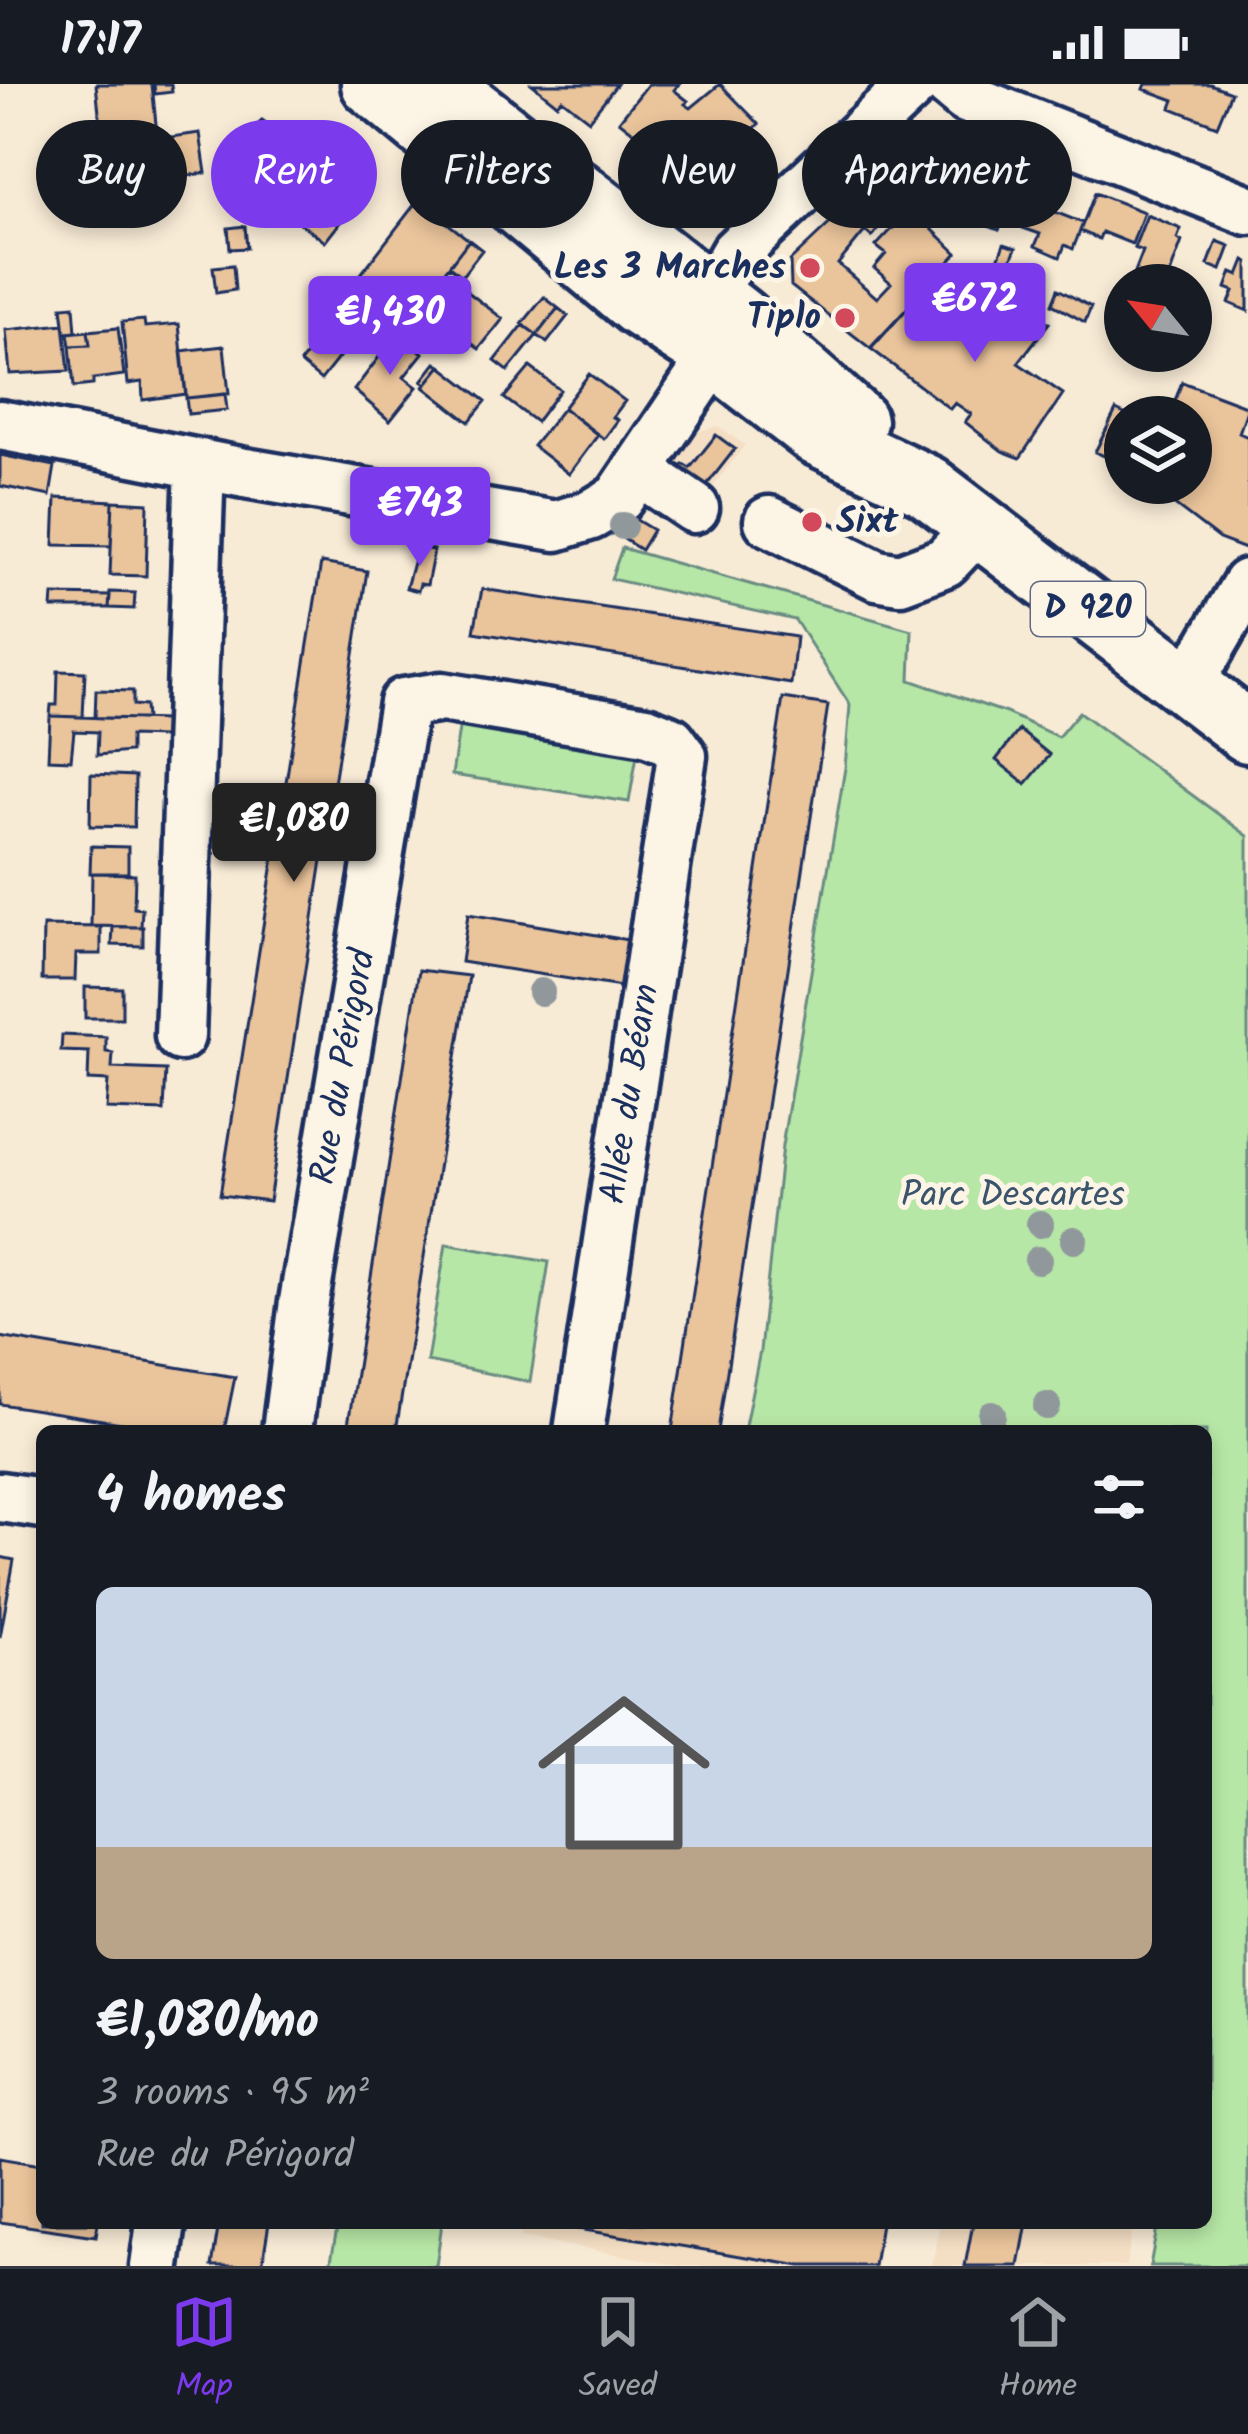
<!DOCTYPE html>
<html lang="en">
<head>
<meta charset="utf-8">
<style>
  body { margin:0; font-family:Kalam,sans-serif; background:#242831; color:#f1f3f6; height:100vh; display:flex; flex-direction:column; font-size:45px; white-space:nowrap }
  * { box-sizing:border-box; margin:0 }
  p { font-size:39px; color:#9ea1a6 }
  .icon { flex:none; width:66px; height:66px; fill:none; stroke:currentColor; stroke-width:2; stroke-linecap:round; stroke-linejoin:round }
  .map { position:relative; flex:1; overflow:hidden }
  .side { position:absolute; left:36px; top:1341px; width:1176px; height:804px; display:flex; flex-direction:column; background:#171b24; border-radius:18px; box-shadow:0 6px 18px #0003 }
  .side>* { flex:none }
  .hud { position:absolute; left:36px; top:36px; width:1176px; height:108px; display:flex; gap:24px }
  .needle { width:78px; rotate:300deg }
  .tools { position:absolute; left:1104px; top:180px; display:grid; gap:24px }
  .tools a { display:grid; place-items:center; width:108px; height:108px; border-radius:50%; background:#171b24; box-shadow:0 6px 18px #0003; font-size:60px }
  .price { position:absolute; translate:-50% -102px; padding:0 27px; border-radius:12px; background:#7c3aed; color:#fff; font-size:39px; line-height:78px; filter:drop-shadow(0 3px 6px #0008) }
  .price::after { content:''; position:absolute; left:50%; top:72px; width:36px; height:27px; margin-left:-18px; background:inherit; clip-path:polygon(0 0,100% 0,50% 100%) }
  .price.on { background:#222; color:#fff }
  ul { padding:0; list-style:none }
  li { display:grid; align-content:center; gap:24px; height:636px; padding:0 60px }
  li+li { border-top:3px solid #363941 }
  li span { display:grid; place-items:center; height:372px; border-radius:18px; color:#555 }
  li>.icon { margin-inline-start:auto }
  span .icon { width:216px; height:216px; fill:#fffc; stroke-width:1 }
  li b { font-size:51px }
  h2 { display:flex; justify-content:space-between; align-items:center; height:144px; padding:0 60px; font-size:51px }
  .tag { padding:0 42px; border-radius:54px; background:#171b24; box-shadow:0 6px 18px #0003; font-size:42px; line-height:108px }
  .tag.on { background:#7c3aed; color:#fff }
  .status { display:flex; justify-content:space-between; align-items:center; height:84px; padding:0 60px; background:#171b24; direction:ltr }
  .status svg { height:33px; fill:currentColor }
  .dock { display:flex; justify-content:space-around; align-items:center; height:168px; border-top:3px solid #363941; background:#171b24; font-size:33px; color:#9ea1a6 }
  .dock a { display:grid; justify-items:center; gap:6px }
  .dock .on { color:#7c3aed }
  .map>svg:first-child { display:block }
</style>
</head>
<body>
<div class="status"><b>17:17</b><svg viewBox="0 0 49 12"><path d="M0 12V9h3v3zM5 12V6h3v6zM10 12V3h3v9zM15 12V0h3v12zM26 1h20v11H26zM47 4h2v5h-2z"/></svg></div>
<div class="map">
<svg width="1248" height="2182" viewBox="0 0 1248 2182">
  <rect width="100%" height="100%" fill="#f8ebd6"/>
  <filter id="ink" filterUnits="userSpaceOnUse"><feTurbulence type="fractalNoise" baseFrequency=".00833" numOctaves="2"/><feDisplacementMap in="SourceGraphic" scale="24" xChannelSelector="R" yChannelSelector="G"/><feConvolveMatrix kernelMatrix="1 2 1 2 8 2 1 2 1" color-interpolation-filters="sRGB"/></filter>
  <g filter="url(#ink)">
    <!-- built -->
    <path fill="#f4dfc4" d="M718 342 745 361 692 430 650 401 681 352Z
      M523 2139H881L875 2182H681L521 2153Z
      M940 2139H1134L1126 2182H932Z"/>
    <!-- green -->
    <path fill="#b7e7a6" stroke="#698b82" stroke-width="3" d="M622 464 912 546 910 596 1006 629 1058 653 1079 628 1248 752V2182H1150L1158 2139H1206V1347H744L760 1267 782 1062 845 684 850 621 795 536 611 495Z
      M460 638 638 665 629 718 452 691Z
      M446 1160 549 1178 530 1298 427 1277Z
      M338 2139H442L436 2182H330Z"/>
    <!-- building -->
    <path fill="#eac49b" stroke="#1b2f5e" stroke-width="3" d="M96 0H152L160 81 105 87Z
      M154 0H171L172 8 155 10Z
      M532 0H617L589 36 562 15 557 20Z
      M648 0H679L674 6 688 17 685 20 691 24 720 0 759 40 733 65 725 57 711 69 705 67 699 72 673 73 667 69 664 72 619 37Z
      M1146 0H1210L1231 8 1217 42 1171 24 1174 16 1144 5Z
      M262 36 297 61 289 72 298 78 280 101 272 95 268 98 233 72Z
      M200 49 206 89 169 94 164 54Z
      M960 64 992 77 975 123 955 115 935 121 921 135 893 108 924 79H932V69Z
      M337 84 351 95 344 104 330 92Z
      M72 86 74 98 52 101 50 89Z
      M1006 88 1037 99 1027 135 1007 127 999 146 970 135 983 101 998 106Z
      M330 92 359 114 325 158 296 136Z
      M1095 109 1144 128 1132 160 1102 148 1099 155 1080 147Z
      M860 111 886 135 872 153 865 147 838 180 877 214 891 199 874 184 886 170 876 162 911 125 957 169 871 265 791 202 790 177Z
      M418 116 469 156 390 258 377 249 399 221 379 205 363 226 344 212Z
      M1032 119 1083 139 1073 165 1065 161 1060 173 1035 162 1040 150 1023 144Z
      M1147 131 1181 145 1177 155 1182 157 1166 201H1130L1143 167 1134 164Z
      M245 142 247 164 230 165 228 144Z
      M469 156 482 166 462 192 449 182Z
      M1217 157 1230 162 1221 186 1208 181Z
      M1004 160 1016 164 1003 194 999 192 1003 180 997 178Z
      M1245 176 1248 178V227L1229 219 1234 207 1226 204 1232 188 1239 191Z
      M233 181 235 206 216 209 213 183Z
      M379 205 399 221 383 242 363 226Z
      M925 205 965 237 989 207 1049 239 1018 279 1063 310 1020 374 1002 367 965 338 971 330 955 319 950 325 870 264Z
      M1058 205 1091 223 1085 238 1052 220Z
      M468 208 503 235 479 265 444 238Z
      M544 213 558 224 537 251 522 240Z
      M74 222 76 248 65 249 62 223Z
      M558 224 568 232 547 259 537 251Z
      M331 228 359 248 321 296 300 279 321 251 316 248Z
      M144 236 145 243 179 240 186 310 143 316 142 298 128 300 122 238Z
      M64 240 69 287 10 290 6 246Z
      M1121 240 1125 242V267H1140L1137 275 1112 266Z
      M523 241 537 251 508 287 495 277Z
      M118 244 124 291 93 295V301L74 303 70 262 90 261 88 247Z
      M88 247 90 261 70 262 68 249Z
      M398 248 423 269 404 293 417 303 390 337 354 306Z
      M224 262 229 310 186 314 181 267Z
      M436 279 441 282 426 300 422 297Z
      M441 282 486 317 469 338 424 303Z
      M530 283 560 306 536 338 504 314Z
      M589 290 625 317 613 333 618 336 604 355 563 324Z
      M1182 298 1248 323 1239 349 1248 353V466L1219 455 1164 413 1169 399H1191V333H1169Z
      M225 310 227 326 188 330 186 314Z
      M563 324 598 351 569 390 533 362Z
      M1116 326 1131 333H1125V381L1095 368Z
      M716 351 735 365 699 411 673 392 683 380 690 384Z
      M0 371 55 382 50 412 0 402Z
      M56 414 113 417 111 462 54 461Z
      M113 417 148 419 146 492 110 491Z
      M633 434 653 446 641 466 622 454Z
      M417 464 434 466 427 501 420 500 418 507 406 504Z
      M321 479 367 487 269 1117 220 1111Z
      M482 505 796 553 791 600 474 548Z
      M110 508 135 509 134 525 109 524Z
      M53 511 110 512 109 524H52Z
      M58 587 85 588 83 633 50 632 51 621H57Z
      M96 606 133 607V621L145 622 146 635 95 634Z
      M783 614 828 621 718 1347H672Z
      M50 632 165 636 164 653 130 652V668L97 671 98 648 74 647 71 676 48 675Z
      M1019 646 1050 671 1026 700 996 676Z
      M91 690 135 692 134 743 90 742Z
      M91 762 128 763V789H90Z
      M92 789 135 790 134 824 142 825 141 843 91 842Z
      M468 830 628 856 621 903 461 878Z
      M43 842 101 843V870H76L75 896H42Z
      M113 843H143V862L112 861Z
      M419 886 469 892 396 1347H347Z
      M85 903 122 904V934H85Z
      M62 951 106 953V968L113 969 112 984 166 986 164 1027 106 1025 108 997 88 996 89 968 61 967Z
      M0 1253 235 1293 224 1347H173L0 1320Z
      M0 1473 14 1476 0 1553Z
      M0 2073 42 2080V2139H98L96 2152 0 2138Z
      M219 2139H269L262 2182H212Z
      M542 2139H881L874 2182H801Z
      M973 2139H1027L1019 2182H965Z"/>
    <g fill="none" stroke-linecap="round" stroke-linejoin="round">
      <!-- minor casing -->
      <g stroke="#1b2f5e" stroke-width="57">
        <path id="minor" d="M949 0 966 14 1248 126
          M711 211 735 169 914 0
          M0 341 245 389 556 442 591 431 619 414 734 243
          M638 386 694 424
          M769 437 877 491 900 495 945 478 979 442
          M1188 601 1247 500
          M180 952 200 380
          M287 1347 304 1218 404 619 442 613 646 647 671 657 682 672 579 1347
          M0 1413 42 1419
          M155 2182 161 2139"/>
      </g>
      <!-- major casing -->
      <g stroke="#1b2f5e" stroke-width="69">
        <path id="major" d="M372 0 638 221 716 272 818 351 927 402 1248 648
          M440 0 739 234 856 337"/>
      </g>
      <!-- minor -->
      <use href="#minor" stroke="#fcf5e5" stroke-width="48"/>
      <!-- major -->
      <use href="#major" stroke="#fcf5e5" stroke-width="60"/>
    </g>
    <!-- trees -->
    <g fill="#90989c">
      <circle cx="623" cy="442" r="14"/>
      <circle cx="541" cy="908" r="14"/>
      <circle cx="1040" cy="1140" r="14"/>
      <circle cx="1074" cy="1156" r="14"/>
      <circle cx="1038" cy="1176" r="14"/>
      <circle cx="1047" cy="1322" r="14"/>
      <circle cx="992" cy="1331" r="14"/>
    </g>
  </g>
  <!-- markers -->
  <g fill="#d1495b" stroke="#fcf5e5" stroke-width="4.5">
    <circle cx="810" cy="184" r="12"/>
    <circle cx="845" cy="234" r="12"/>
    <circle cx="812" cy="438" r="12"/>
  </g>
  <g text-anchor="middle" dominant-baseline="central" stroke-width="10" stroke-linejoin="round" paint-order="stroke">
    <!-- shield labels -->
    <rect fill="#fcf5e5" stroke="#5e6a86" stroke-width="3" x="1031" y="498" width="114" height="54" rx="9"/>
    <g font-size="33" font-weight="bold" fill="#1b2f5e">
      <text x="1088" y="525">D 920</text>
    </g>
    <!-- poi labels -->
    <g font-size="36" font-weight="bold" fill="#1b2f5e" stroke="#fcf5e5" text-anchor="end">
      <text x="786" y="184">Les 3 Marches</text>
      <text x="821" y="234">Tiplo</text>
      <text x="836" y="438" text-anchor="start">Sixt</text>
    </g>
    <!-- street labels -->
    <g font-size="36" fill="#1b2f5e" stroke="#fcf5e5">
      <text transform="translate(344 983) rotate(-80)">Rue du Périgord</text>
      <text transform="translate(631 1010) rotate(-81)">Allée du Béarn</text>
    </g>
    <!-- park labels -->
    <g font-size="36" fill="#3a546c" stroke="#fcf5e5">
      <text x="1013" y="1112">Parc Descartes</text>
    </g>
  </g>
</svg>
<div class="tools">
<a><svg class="needle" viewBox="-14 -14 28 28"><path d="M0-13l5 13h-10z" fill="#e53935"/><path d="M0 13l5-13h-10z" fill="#9ea1a6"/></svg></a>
<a><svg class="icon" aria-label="layers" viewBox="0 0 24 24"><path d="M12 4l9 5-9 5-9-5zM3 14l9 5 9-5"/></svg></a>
</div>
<b class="price" style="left:975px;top:281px">€672</b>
<b class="price" style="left:390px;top:294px">€1,430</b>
<b class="price" style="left:420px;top:485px">€743</b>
<b class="price on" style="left:294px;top:801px">€1,080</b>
<div class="hud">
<a class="tag">Buy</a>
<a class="tag on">Rent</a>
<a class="tag">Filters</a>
<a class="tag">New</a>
<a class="tag">Apartment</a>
</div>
<section class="side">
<h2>4 homes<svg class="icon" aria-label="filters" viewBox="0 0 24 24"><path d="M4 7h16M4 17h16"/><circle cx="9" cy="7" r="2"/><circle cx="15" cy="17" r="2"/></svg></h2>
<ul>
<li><span style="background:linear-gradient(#c9d6e8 70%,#b9a48a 0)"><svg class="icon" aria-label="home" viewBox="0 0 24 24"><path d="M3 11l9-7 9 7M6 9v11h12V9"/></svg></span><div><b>€1,080/mo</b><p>3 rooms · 95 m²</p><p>Rue du Périgord</p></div></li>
</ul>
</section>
</div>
<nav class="dock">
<a class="on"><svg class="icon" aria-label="map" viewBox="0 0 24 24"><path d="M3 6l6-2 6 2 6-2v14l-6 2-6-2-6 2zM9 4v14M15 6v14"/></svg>Map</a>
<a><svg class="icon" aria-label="saved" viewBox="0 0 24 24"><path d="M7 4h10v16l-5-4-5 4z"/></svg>Saved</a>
<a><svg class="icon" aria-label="home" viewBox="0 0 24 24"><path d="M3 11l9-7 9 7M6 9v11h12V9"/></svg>Home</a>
</nav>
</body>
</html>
